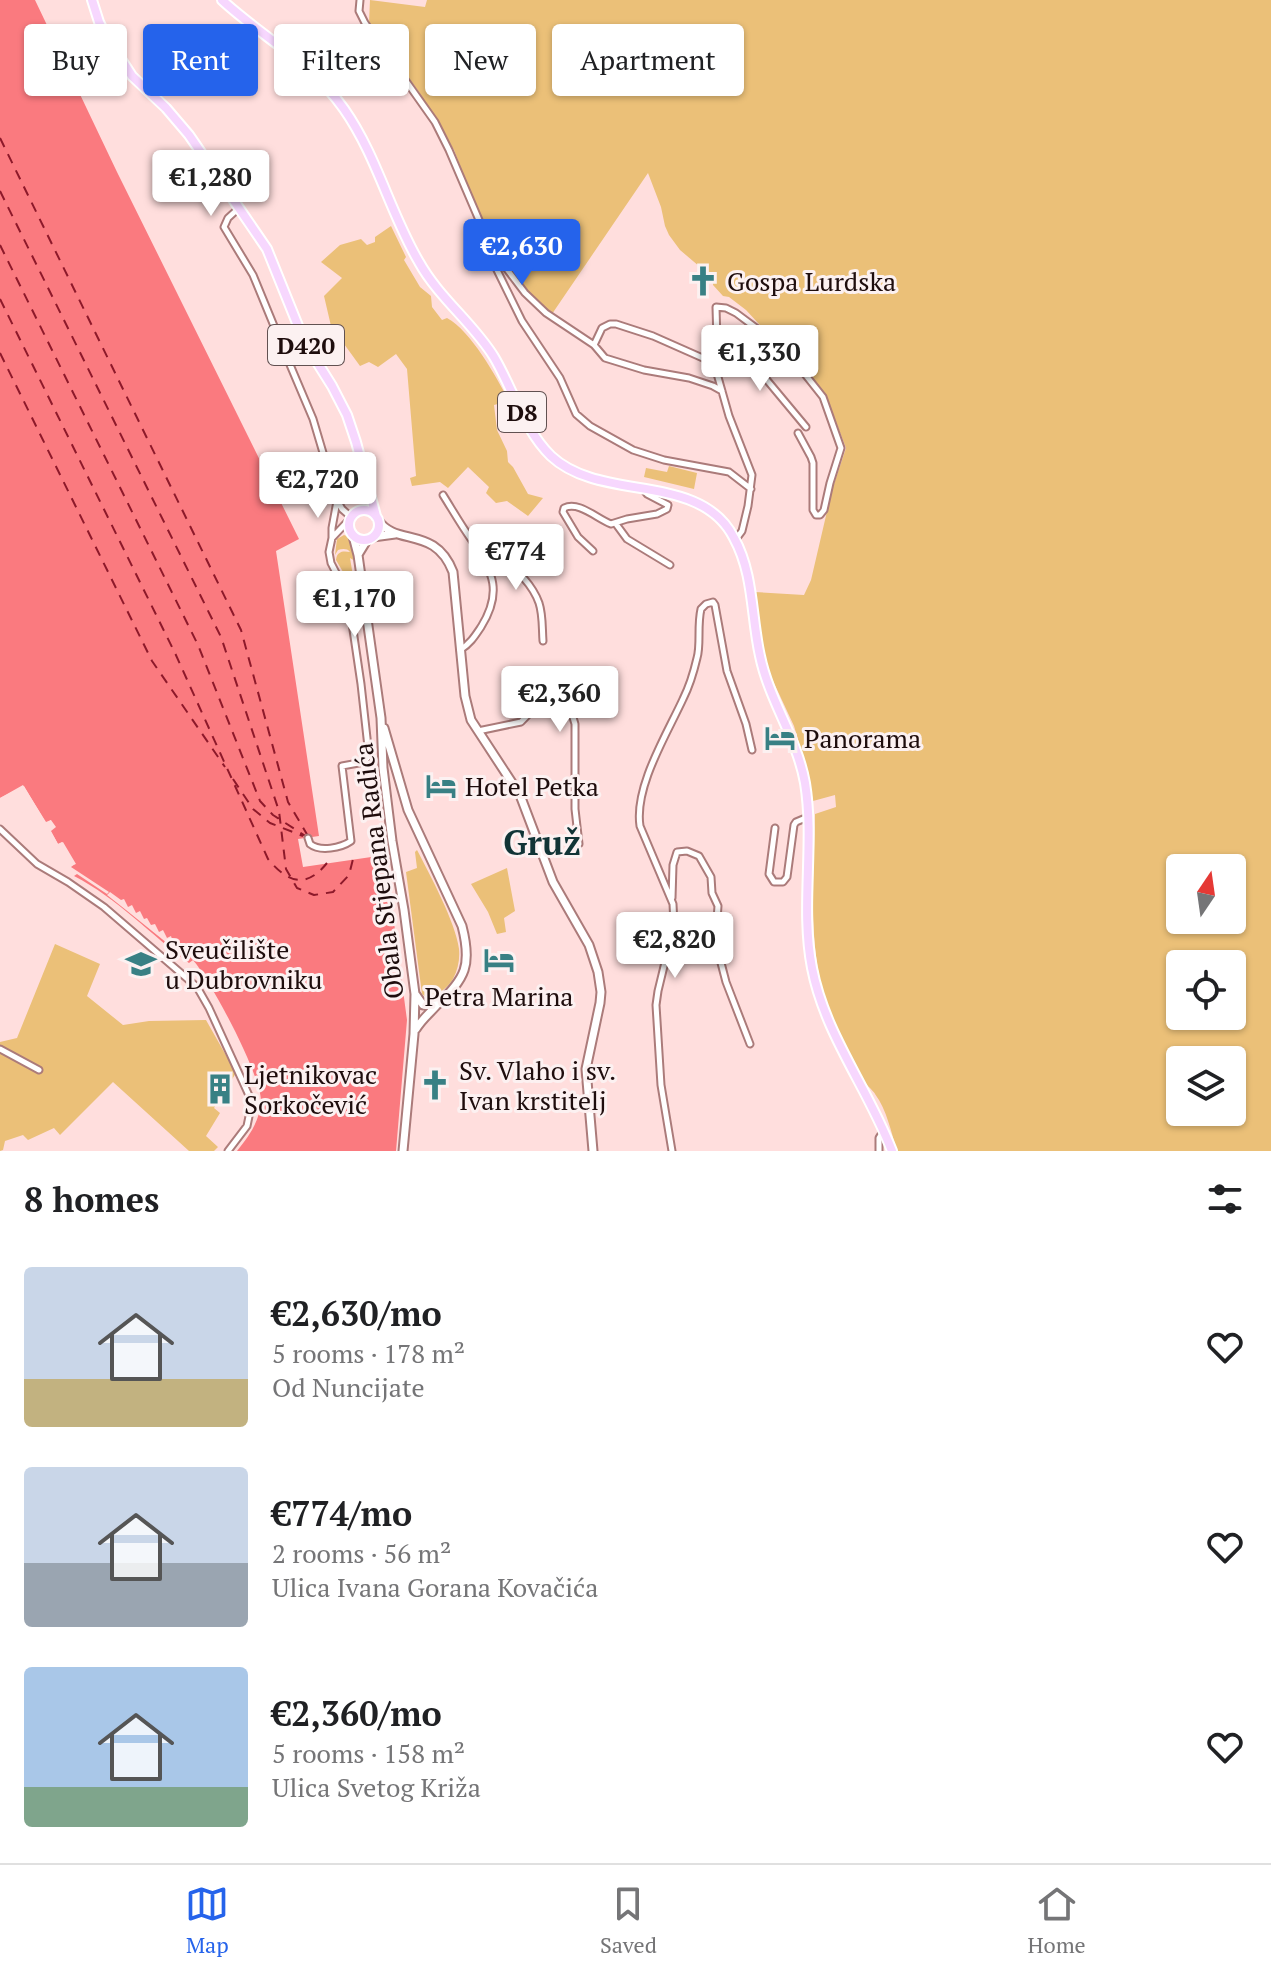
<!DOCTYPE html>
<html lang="en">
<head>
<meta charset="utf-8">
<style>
  body { margin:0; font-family:"PT Serif",serif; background:#f6f6f6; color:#202124; height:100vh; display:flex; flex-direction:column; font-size:30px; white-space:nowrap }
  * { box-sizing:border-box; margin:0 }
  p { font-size:26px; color:#757577 }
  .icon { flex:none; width:44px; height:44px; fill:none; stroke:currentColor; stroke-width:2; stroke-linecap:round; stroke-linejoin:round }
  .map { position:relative; height:1151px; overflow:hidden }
  .panel { display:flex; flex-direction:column; background:#fff; flex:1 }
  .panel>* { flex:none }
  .hud { position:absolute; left:24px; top:24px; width:800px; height:72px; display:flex; gap:16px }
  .needle { width:52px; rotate:13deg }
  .buttons { position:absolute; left:1166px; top:854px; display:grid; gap:16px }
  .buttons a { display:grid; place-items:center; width:80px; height:80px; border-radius:8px; background:#fff; box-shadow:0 2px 6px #0004; font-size:40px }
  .price { position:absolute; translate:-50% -68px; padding:0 18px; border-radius:8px; background:#fff; color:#222; font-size:26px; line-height:52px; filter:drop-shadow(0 2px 4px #0008) }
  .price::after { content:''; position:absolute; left:50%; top:48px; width:24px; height:18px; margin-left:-12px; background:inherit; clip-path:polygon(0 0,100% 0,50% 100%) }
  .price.on { background:#2563eb; color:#fff }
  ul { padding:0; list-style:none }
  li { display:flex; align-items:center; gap:24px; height:200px; padding:0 24px }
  li span { display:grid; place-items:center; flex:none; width:224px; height:160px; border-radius:8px; color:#555 }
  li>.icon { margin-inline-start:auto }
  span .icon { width:96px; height:96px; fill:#fffc; stroke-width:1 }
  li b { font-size:34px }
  h2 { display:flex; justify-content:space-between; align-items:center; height:96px; padding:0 24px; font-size:34px }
  .tag { padding:0 28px; border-radius:8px; background:#fff; box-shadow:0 2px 6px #0004; font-size:28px; line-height:72px }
  .tag.on { background:#2563eb; color:#fff }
  .dock { display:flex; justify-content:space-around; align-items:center; height:112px; border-top:2px solid #e0e0e0; background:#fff; font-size:22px; color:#757577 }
  .dock a { display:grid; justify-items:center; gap:4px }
  .dock .on { color:#2563eb }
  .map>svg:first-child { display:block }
</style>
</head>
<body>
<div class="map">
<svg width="1271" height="1151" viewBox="0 0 1271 1151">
  <rect width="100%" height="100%" fill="#ffdedd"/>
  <!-- green -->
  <path fill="#ebc078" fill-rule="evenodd" d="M370 0 425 7 427 0H1271V1151H897C891 1132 887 1110 875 1094 875 1093 868 1086 867 1085 854 1068 843 1046 835 1026 805 959 814 886 815 814L836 807 835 795 813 801 808 774 794 726 767 668 761 642 755 592 804 595 811 580 832 490 846 448 826 396 806 371 781 348 746 310 729 297 723 296 713 285V278L680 250 669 235 665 226 661 207 648 173 552 314 525 289 494 253 454 150 419 92 369 23ZM1180 868H1232V920H1180ZM1180 964H1232V1016H1180ZM1180 1060H1232V1112H1180Z
    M391 226 406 257 404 260 420 287 431 296 432 307 442 320 447 318C471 331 496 376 509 401L494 405 497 430 507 451 508 462 513 467 528 494 543 498 528 516 507 501 496 503 486 493 489 487 468 467 448 488 440 482 412 486 410 478 416 476 407 369 396 354 378 367 369 362 360 366 331 326 324 296 342 278 321 262 340 245 361 239 367 245 375 242V237Z
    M327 326 342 352 325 361 310 334Z
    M669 466 697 473 694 489 644 477 646 468 667 472Z
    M344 535 352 538 355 561 350 558 356 594 336 560C337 551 343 551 350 552 347 548 342 549 338 550L335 555 337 539Z
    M417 850C429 873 456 923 459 949 460 959 458 970 453 979 447 989 438 993 429 1000L422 994 406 872 417 868 415 852Z
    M507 868 515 911 504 918 506 932 497 934 488 912 471 884Z
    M55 944 100 964 87 996 123 1025 149 1021 206 1020 236 1073 214 1108 220 1113 206 1136 218 1147 214 1151H189L113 1082 60 1135 54 1128 28 1140 23 1135 5 1141 3 1150 0 1151V1042L17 1038Z"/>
  <!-- water -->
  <path fill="#fa7a7f" d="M0 0H35L117 172 299 539 276 551 319 836 298 839 303 867 385 855 407 1020 396 1151H237C249 1136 260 1121 261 1101 261 1075 211 981 193 960L189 963C151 935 117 898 74 876L77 874 107 894 109 892 71 867 75 864 62 842 58 844 50 830 51 820 46 823 24 786 0 798Z"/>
  <!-- pier -->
  <path fill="#ffdedd" d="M23 785 46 822 51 820 56 827 51 831 58 844 63 842 76 864 67 867 70 863 61 847H55L47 832 50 825 46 827 43 826 31 805 30 809 23 813 18 811 12 798 19 792H23L22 791 0 802V798Z
    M110 892 121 900 124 899 128 907 132 905 136 913 140 911 144 919 147 918 151 925 155 924 159 932 163 930 167 938 171 936 174 945 178 943 182 951 186 949 191 957 188 960 126 910 107 895Z"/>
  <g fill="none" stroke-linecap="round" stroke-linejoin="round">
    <!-- ferry -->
    <path stroke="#8d192a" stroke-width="2" stroke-dasharray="10 8" stroke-linecap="butt" d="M0 138 241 630 288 802 308 836
      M0 191 221 637 279 811 286 869 297 888 314 895 333 892 349 875 353 859
      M0 245 198 645 260 801 273 815 307 837
      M0 299 175 653 268 859C288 883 306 889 327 863
      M0 353 152 661 225 767
      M233 779 253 809 270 823 303 836"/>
    <!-- street casing -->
    <g stroke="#ab7b7a" stroke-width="9">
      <path id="street" d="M360 0 359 11 365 23 435 122 449 150 488 241 495 266 522 321 560 378 576 414 590 426 633 450 664 460 729 472 751 489
        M239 208 228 218 224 227 253 275 288 360 313 419 337 500 342 509 350 516
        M493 258 503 264 525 293 546 313 594 345 605 358 644 370 689 378 713 386 722 391
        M594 345 602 328 610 324H616L653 336 714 363
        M715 356 761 373 806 427
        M443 495C453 511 462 527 473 542 494 573 502 593 481 627 475 636 470 644 460 650
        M616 524 627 539 670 565
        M332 538V528L337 501
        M736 539 742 531 748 506 752 475 729 416 714 363 717 342 716 307 726 308 736 313 767 336 778 351 804 373 823 397 841 448 830 483 824 510 820 515H816L813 510V463L811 457 798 433
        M473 542 477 539 485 541C503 560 530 577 539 603 543 615 542 628 543 641
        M593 551 578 537 563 512 564 508C579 501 596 518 611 524L627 519 657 514 667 509 668 505 647 494 643 489
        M478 731 521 722 548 694 561 692 566 696 568 701 575 724V809L579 844
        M775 828 769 874 774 882H783L787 877 794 825 796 822 808 817
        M0 829 37 864 68 882 104 907 197 987 209 1008 252 1102 247 1126 228 1151
        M308 838 310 844C320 852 341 848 351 841L342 766 364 762 369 756 361 684 348 596 331 563 329 552 332 538 348 521
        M672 898 673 865 677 852 687 851 699 856 711 877 712 893 718 906 716 933 720 959 726 982 750 1044
        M0 1049 39 1070
        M672 1151 661 1085 656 1005 658 991 674 925 673 904 640 826C634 787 667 734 683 699 689 687 694 671 697 658 701 645 697 626 701 609L706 604 713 602 715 605 727 671 746 724 752 750
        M879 1151V1138L884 1130"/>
    </g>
    <!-- secondary casing -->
    <g stroke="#ab7b7a" stroke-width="11">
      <path id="secondary" d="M378 520C396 547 435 525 453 572L465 696 471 720 520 795 553 882 589 945 598 972 601 992 600 1003 586 1069 593 1151
        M353 536 358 555 381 718 383 768 392 841 404 910 415 994 414 1034 403 1151
        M373 537 395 534
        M359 553 367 540
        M384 728 408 810 462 926C472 965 466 978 437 1005 430 1013 422 1019 416 1029
        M416 995 423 1005 438 1004"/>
    </g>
    <!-- primary casing -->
    <g stroke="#fff" stroke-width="12">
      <path id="primary" d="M92 0 99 22 106 36 132 76 166 108 189 135 267 249 305 343 332 386 347 415 356 442 376 516
        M222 0C262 37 311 62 344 109 377 156 390 213 419 262 439 298 473 323 494 357 513 389 524 430 551 456 601 503 700 471 734 538 754 574 751 617 760 656 769 700 797 738 805 783 815 844 800 907 812 968 825 1035 868 1088 892 1151
        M349 525a15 15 0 1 1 30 0a15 15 0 1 1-30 0Z"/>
    </g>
    <!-- street -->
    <use href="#street" stroke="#fff" stroke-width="5"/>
    <!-- secondary -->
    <use href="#secondary" stroke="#fff" stroke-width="7"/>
    <!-- primary -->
    <use href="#primary" stroke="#f7d7fe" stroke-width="8"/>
  </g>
  <!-- icons -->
  <defs>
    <g id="church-bare" transform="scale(2.4)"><path d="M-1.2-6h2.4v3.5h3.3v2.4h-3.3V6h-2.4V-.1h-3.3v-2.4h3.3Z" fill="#388084" stroke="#fcf1f1" stroke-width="2.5" paint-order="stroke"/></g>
    <g id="hotel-bare" transform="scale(2.4)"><path d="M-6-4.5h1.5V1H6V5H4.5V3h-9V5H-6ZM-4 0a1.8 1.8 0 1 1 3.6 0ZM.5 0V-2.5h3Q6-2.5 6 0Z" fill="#388084" stroke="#fcf1f1" stroke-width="2.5" paint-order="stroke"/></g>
    <g id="university-bare" transform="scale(2.4)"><path d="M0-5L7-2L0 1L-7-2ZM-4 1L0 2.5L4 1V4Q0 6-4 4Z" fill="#388084" stroke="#fcf1f1" stroke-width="2.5" paint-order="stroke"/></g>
    <g id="building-bare" transform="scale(2.4)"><path d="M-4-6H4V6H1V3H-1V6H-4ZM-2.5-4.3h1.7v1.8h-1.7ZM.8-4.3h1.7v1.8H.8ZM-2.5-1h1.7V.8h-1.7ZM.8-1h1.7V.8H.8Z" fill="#388084" stroke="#fcf1f1" stroke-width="2.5" paint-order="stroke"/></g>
  </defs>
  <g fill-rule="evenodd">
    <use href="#church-bare" x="703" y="281"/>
    <use href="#hotel-bare" x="780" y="738"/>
    <use href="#hotel-bare" x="441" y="786"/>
    <use href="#hotel-bare" x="499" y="960"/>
    <use href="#university-bare" x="141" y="964"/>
    <use href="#church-bare" x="435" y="1085"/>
    <use href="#building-bare" x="220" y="1089"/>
  </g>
  <g text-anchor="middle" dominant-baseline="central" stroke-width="6" stroke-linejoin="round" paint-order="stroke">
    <!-- shield labels -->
    <g fill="#fcf1f1" stroke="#615151" stroke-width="2">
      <rect x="268" y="325" width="76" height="40" rx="6"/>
      <rect x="498" y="392" width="48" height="40" rx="6"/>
    </g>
    <g font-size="24" font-weight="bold" fill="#1e0d0d">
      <text x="306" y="345">D420</text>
      <text x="522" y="412">D8</text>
    </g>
    <!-- poi labels -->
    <g font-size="26" fill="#1e0d0d" stroke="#fcf1f1" text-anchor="start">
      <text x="727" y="281">Gospa Lurdska</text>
      <text x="804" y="738">Panorama</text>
      <text x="465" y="786">Hotel Petka</text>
      <text x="165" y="949">Sveučilište<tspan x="165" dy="30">u Dubrovniku</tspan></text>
      <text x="499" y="996" text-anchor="middle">Petra Marina</text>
      <text x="459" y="1070">Sv. Vlaho i sv.<tspan x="459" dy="30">Ivan krstitelj</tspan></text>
      <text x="244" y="1074">Ljetnikovac<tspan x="244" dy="30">Sorkočević</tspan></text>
    </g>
    <!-- street labels -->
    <g font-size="26" fill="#1e0d0d" stroke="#fcf1f1">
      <text transform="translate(378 871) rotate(-97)">Obala Stjepana Radića</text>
    </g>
    <!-- district labels -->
    <g font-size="34" font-weight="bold" fill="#113436" stroke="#fcf1f1">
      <text x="542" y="842">Gruž</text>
    </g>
  </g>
</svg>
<div class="buttons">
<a><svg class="needle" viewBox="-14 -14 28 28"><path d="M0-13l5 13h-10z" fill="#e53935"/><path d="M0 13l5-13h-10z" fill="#757577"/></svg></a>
<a><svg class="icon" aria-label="locate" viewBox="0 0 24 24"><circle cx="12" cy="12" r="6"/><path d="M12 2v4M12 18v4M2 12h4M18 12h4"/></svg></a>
<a><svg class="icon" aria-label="layers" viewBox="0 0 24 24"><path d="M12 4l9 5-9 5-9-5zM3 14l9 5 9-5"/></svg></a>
</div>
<b class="price" style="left:211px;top:218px">€1,280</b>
<b class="price on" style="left:522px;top:287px">€2,630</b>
<b class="price" style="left:760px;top:393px">€1,330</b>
<b class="price" style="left:318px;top:520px">€2,720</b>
<b class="price" style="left:516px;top:592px">€774</b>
<b class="price" style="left:355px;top:639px">€1,170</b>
<b class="price" style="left:560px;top:734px">€2,360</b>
<b class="price" style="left:675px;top:980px">€2,820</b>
<div class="hud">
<a class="tag">Buy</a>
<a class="tag on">Rent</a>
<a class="tag">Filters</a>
<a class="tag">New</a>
<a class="tag">Apartment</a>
</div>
</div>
<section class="panel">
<h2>8 homes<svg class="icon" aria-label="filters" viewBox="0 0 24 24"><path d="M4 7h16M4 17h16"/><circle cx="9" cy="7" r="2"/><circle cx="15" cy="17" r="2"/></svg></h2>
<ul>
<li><span style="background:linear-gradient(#c9d6e8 70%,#c2b280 0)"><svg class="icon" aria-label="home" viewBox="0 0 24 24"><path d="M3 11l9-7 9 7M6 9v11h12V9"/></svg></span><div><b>€2,630/mo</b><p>5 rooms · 178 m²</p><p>Od Nuncijate</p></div><svg class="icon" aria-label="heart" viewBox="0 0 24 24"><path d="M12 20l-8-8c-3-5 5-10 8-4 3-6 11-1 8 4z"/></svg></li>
<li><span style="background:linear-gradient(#c9d6e8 60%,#9aa5b1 0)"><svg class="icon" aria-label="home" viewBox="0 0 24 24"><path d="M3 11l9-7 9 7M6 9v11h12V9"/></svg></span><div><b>€774/mo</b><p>2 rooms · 56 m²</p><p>Ulica Ivana Gorana Kovačića</p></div><svg class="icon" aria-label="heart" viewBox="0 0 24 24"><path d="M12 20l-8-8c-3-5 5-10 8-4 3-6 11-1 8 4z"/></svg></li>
<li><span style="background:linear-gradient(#a9c7e8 75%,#7fa58c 0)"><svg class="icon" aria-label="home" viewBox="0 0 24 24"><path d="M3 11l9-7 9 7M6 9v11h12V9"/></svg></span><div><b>€2,360/mo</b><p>5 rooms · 158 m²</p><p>Ulica Svetog Križa</p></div><svg class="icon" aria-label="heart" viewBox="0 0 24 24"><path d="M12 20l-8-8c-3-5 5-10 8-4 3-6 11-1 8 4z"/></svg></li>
</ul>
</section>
<nav class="dock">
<a class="on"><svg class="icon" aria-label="map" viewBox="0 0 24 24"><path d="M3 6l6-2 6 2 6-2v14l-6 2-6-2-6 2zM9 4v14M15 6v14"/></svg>Map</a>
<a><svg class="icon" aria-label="saved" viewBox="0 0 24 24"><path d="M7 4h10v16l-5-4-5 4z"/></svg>Saved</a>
<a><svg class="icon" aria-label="home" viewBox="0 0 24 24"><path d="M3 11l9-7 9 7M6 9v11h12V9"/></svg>Home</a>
</nav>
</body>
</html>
